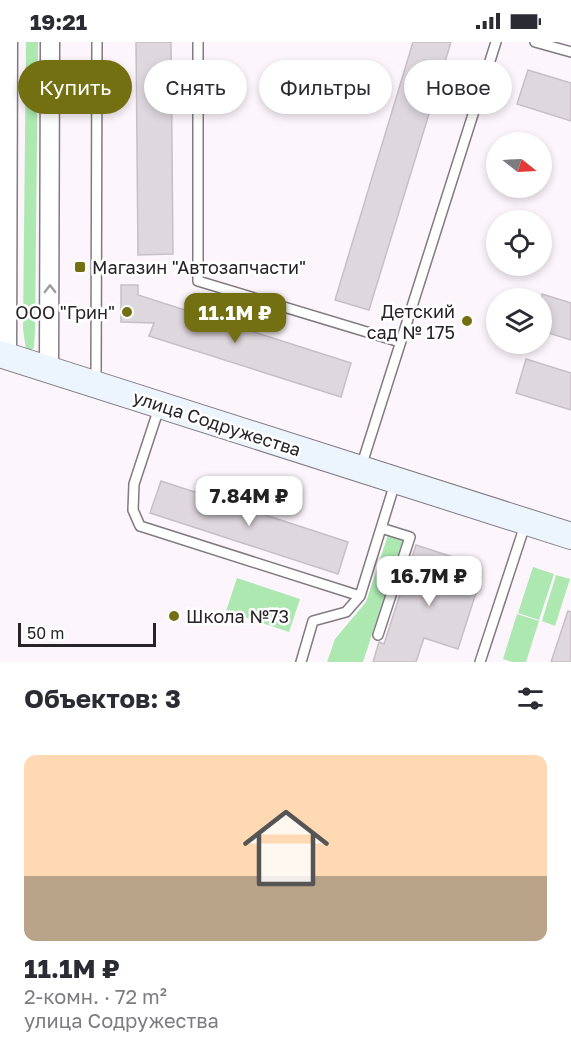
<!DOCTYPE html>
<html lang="ru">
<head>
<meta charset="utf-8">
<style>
  body { margin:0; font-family:"Golos Text",sans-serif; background:#f2f2f3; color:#2b2b33; height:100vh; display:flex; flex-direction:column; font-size:22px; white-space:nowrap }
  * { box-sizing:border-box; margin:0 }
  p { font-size:20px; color:#7c7c81 }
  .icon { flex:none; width:33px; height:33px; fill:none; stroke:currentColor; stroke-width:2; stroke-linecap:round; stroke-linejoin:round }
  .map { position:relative; height:620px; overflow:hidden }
  .side { display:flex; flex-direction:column; background:#fff; flex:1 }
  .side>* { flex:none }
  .hud { position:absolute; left:18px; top:18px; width:536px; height:54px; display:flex; gap:12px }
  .needle { width:39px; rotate:108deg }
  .controls { position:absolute; left:486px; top:90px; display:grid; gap:12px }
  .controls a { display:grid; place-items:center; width:66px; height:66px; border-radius:50%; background:#fff; box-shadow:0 3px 9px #0003; font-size:30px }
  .scale { position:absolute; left:18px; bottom:15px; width:138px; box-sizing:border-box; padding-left:6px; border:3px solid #272427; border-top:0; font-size:16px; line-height:21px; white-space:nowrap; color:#272427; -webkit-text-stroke:4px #fff; paint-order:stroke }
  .price { position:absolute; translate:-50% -51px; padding:0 14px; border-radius:12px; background:#fff; color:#222; font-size:20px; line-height:39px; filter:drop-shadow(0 2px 3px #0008) }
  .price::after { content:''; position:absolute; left:50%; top:36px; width:18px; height:14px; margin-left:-9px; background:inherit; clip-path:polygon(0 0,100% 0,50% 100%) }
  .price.active { background:#737012; color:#fff }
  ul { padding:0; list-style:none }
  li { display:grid; align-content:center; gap:12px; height:318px; padding:0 24px }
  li+li { border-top:2px solid #e1e1e2 }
  li span { display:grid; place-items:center; height:186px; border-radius:12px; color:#555 }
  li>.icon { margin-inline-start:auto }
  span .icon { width:108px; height:108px; fill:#fffc; stroke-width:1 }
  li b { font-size:26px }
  h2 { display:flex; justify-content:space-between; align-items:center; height:72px; padding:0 24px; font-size:26px }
  .tag { padding:0 21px; border-radius:27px; background:#fff; box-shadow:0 3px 9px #0003; font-size:21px; line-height:54px }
  .tag.active { background:#737012; color:#fff }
  .status { display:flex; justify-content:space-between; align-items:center; height:42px; padding:0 30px; background:#fff; direction:ltr }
  .status svg { height:16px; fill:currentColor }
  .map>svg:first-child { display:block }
</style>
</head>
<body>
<div class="status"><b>19:21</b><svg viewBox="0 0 49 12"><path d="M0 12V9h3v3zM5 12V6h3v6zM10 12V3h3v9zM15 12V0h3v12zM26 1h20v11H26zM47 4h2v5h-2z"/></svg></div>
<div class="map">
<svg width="571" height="620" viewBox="0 0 571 620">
  <rect width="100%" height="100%" fill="#fdf5fc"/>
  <!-- green -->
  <path fill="#ace8b0" d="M26 0H38L35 289 34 306 31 308H26L23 287Z
    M388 493 403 498 363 620H327L335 597 366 560Z
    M533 525 554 532 539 578 518 571Z
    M556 533 570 537 555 584 542 579Z
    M237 536 300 557 289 590 226 569Z
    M517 572 539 579 526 620H512L503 617Z"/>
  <!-- building -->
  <path fill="#dfd7de" stroke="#c7bec6" stroke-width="1.5" d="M136 0H171L173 212 138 213Z
    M413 0H451L369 268 335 258Z
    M528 28 571 41V79L517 62Z
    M121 243H138V253L351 321 341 355 149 294 154 281 121 280Z
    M542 252 571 261V298L542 289Z
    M526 317 571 331V368L516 351Z
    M161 439 348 500 338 532 150 471Z
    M416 503 453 515 450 525 481 535 458 607 424 596 416 620H373L379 600 384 602Z
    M568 569 571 570V620H551Z"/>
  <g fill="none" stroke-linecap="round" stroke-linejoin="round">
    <!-- lane casing -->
    <g stroke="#827a81" stroke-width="12">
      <path id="lane" d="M198 0V239L400 300
        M535 0 571 10
        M96 339 97 0
        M160 363 134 442 133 468 140 484 360 554 395 441
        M361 425 496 0
        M378 593 410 495 381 486
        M301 620 313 579 346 570 360 554
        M480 620 525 483"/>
    </g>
    <!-- street casing -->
    <g stroke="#827a81" stroke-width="21">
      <path id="street" d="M7 314 8 0
        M49 327 50 0"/>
    </g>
    <!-- secondary casing -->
    <g stroke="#827a81" stroke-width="28">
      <path id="secondary" d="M0 312 571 494"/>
    </g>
    <!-- lane -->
    <use href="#lane" stroke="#fff" stroke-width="9"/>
    <!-- street -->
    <use href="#street" stroke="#fff" stroke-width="18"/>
    <!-- secondary -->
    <use href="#secondary" stroke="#ecf4fe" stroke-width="26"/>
  </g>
  <!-- one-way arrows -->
  <defs><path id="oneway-chevron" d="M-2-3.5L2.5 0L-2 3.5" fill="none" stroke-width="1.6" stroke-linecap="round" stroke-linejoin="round" transform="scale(1.5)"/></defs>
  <use stroke="#9e9c9e" href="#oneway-chevron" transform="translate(50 247) rotate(-90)"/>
  <!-- markers -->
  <g fill="#737012" stroke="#fff" stroke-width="2">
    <rect x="74" y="219" width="12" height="12" rx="3"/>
    <circle cx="127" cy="270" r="6"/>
    <circle cx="467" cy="279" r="6"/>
    <circle cx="174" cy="574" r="6"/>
  </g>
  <g text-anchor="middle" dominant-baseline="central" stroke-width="5" stroke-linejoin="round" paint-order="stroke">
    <!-- poi labels -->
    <g font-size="18" fill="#272427" stroke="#fff" text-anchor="start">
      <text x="92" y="225">Магазин "Автозапчасти"</text>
      <text x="455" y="269" text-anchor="end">Детский<tspan x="455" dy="21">сад № 175</tspan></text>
      <text x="115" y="270" text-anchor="end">ООО "Грин"</text>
      <text x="186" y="574">Школа №73</text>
    </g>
    <!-- street labels -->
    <g font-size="18" fill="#272427" stroke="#fff">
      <text transform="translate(217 381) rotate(18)">улица Содружества</text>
    </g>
  </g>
</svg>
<div class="controls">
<a><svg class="needle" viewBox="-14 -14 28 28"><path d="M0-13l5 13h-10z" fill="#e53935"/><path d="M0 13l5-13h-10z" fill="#7c7c81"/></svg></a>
<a><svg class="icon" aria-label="locate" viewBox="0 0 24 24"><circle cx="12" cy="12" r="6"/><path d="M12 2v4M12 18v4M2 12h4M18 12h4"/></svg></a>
<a><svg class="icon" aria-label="layers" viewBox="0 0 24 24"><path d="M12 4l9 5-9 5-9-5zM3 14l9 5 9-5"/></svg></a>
</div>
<div class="scale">50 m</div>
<b class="price active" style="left:235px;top:302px">11.1M ₽</b>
<b class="price" style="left:249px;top:485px">7.84M ₽</b>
<b class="price" style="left:429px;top:565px">16.7M ₽</b>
<div class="hud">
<a class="tag active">Купить</a>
<a class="tag">Снять</a>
<a class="tag">Фильтры</a>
<a class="tag">Новое</a>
</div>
</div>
<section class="side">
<h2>Объектов: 3<svg class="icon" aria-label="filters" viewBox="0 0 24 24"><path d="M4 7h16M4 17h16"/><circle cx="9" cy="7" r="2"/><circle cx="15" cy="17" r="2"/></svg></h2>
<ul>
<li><span style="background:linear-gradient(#ffd9b3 65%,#b9a48a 0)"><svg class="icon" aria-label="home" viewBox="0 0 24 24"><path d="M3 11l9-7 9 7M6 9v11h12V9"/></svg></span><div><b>11.1M ₽</b><p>2-комн. · 72 m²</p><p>улица Содружества</p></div></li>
</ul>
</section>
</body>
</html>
